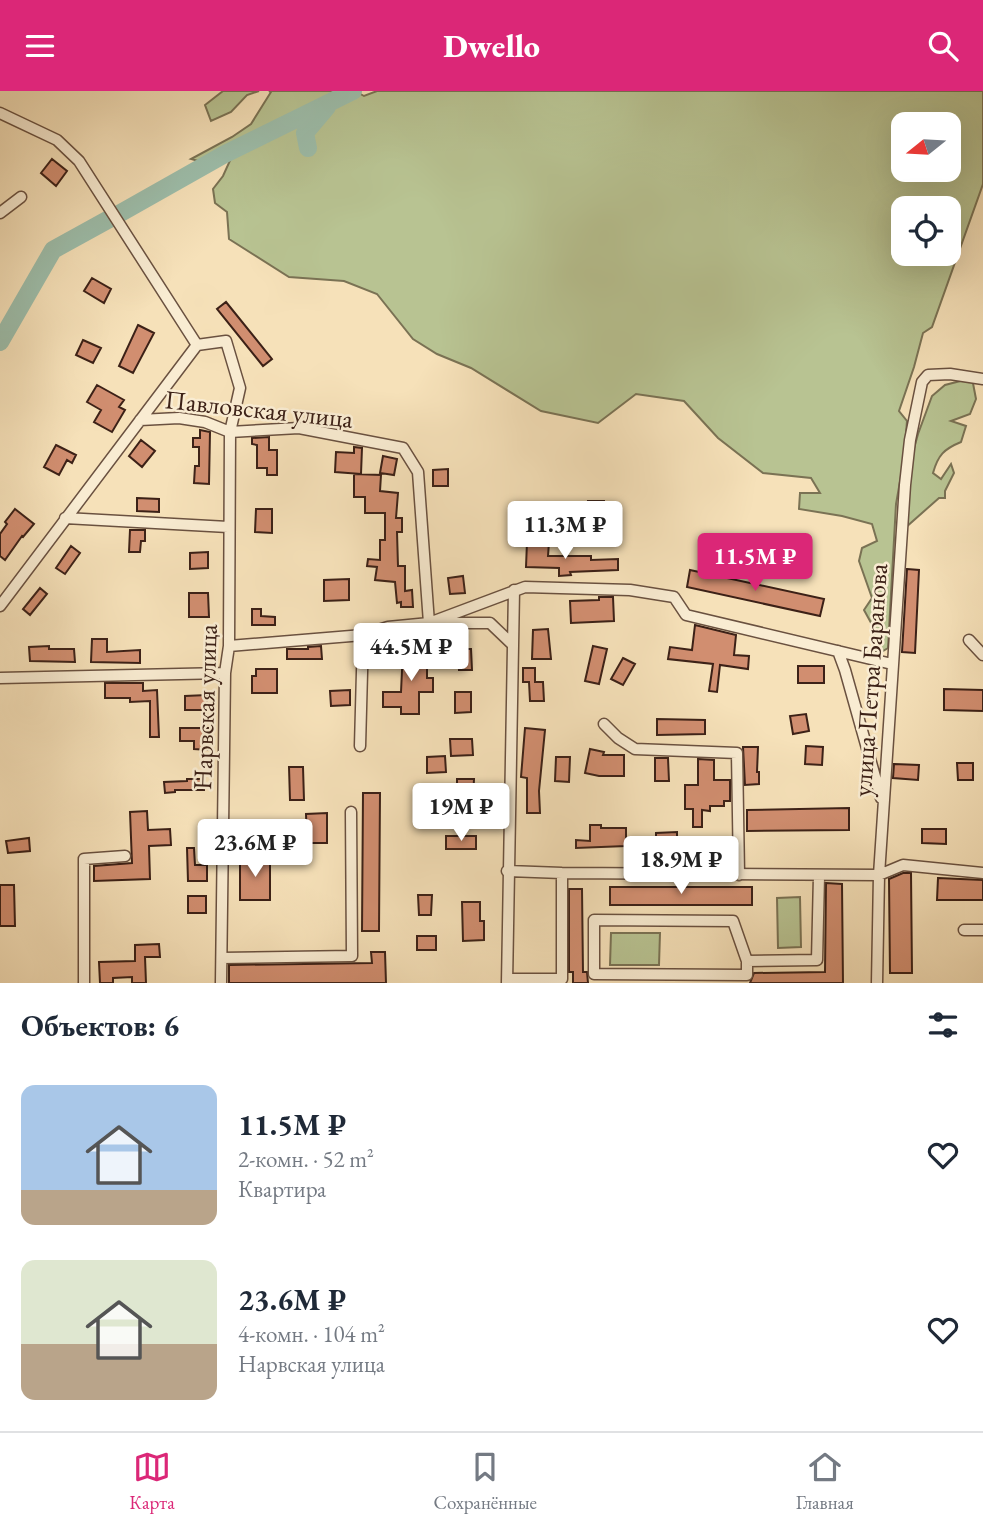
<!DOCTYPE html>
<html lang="ru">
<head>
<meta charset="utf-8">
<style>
  body { margin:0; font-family:"EB Garamond",serif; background:#f6f6f7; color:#1f2937; height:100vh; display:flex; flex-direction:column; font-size:26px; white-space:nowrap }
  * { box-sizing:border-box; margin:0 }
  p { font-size:23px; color:#747a83 }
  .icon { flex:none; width:38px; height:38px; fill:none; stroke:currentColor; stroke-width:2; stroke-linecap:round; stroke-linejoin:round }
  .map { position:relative; height:892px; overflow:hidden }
  .side { display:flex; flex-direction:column; background:#fff; flex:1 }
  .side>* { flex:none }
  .needle { width:46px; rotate:252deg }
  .tools { position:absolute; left:891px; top:21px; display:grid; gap:14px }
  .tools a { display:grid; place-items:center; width:70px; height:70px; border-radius:14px; background:#fff; box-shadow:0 7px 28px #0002; font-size:35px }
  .price { position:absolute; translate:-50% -60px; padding:0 16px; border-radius:7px; background:#fff; color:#222; font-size:23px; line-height:46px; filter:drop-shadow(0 2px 4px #0008) }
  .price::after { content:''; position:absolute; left:50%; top:42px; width:21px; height:16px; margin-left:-10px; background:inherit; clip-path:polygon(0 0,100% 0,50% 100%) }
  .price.active { background:#db2777; color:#fff }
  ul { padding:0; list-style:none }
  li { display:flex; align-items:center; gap:21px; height:175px; padding:0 21px }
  li span { display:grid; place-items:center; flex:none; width:196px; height:140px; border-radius:14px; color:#555 }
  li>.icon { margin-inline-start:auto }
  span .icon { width:84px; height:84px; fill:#fffc; stroke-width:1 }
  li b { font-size:30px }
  h2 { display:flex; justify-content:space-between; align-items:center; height:84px; padding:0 21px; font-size:30px }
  header { display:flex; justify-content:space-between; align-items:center; height:91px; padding:0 21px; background:#db2777; color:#fff; font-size:32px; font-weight:800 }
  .tabs { display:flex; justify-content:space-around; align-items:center; height:98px; border-top:2px solid #e0e1e3; background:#fff; font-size:19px; color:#747a83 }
  .tabs a { display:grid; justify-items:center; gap:4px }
  .tabs .active { color:#db2777 }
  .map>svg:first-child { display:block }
</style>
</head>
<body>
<header><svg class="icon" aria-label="menu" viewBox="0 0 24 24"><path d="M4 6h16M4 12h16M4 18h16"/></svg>Dwello<svg class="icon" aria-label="search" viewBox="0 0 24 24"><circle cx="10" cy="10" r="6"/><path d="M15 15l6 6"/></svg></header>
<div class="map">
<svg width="983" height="892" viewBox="0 0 983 892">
  <rect width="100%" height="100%" fill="#f6e1b9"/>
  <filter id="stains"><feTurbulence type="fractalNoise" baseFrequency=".00286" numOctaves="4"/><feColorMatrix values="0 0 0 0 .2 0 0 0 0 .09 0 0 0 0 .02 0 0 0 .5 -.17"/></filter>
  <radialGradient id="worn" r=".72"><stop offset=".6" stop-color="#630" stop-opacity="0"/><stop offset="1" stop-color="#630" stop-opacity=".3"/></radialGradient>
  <!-- green -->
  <path fill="#b8c392" stroke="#7a7254" stroke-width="2" fill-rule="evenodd" d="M223 0H259L247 4 231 21 211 30 205 14Z
    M269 0H355L364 5 377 0H983V93L932 236 923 242 914 276 899 320 907 330 904 368 896 413 888 557 883 560H876L875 539 864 519 872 507 859 470 862 457 877 450 872 433 842 425 799 418 800 402H820L811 387 763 382 718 347 684 310 636 303 598 332 541 320 471 277 437 263 413 248 377 203 344 190 289 186 229 148 227 121 215 112 213 98 223 85 233 63 216 75 191 68 232 46 251 33 271 1ZM903 33H948V79H903ZM903 117H948V163H903Z
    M972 287 976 308 970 323 951 330 966 335 961 351C944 358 938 364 933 382L941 388 951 373 954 382 945 400V407H939L905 437 910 372 918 343 932 305 945 294Z
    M800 806 801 856 778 857 777 807Z
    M611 842H660L659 874H610Z"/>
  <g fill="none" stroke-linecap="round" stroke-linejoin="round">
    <!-- river -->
    <path stroke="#9dbeab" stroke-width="18" d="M308 57 305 42 327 16
      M117 124 225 63 353 0
      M0 251 53 159 111 127"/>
  </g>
  <!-- building -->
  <path fill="#d18e70" stroke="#3c2117" stroke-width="2" d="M52 68 67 80 56 95 41 82Z
    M92 187 111 198 104 212 84 200Z
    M226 211 272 268 263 275 217 218Z
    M138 234 154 242 133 282 119 275Z
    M83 249 101 257 93 272 76 264Z
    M97 294 124 309 119 316 125 319 112 341 94 331 101 319 87 311Z
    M200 339 210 341 209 393 194 392 195 375H199V356H193V347H200Z
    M269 346V359H277V384H267V377H257V354L252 353V347Z
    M141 349 155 360 142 376 129 365Z
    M56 354 76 364 72 372 67 369 59 384 44 376Z
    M354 356 362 357 361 383 335 381 336 361 354 362Z
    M383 365 397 368 394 384 380 382Z
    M448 378V395H433V379Z
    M354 383 381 384 380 400 398 402 396 427H402V441H397L398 475H405V500L412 499 413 516H401V511L397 512 395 491 375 489 377 476 367 475 368 468 380 469V449H385V422H365V406H354Z
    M137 407 159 408V421L137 420Z
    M588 410H604L605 428 589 429Z
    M15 418 34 433 23 446 22 445 5 469 0 465V443L7 433 5 431Z
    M256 418H272V442L255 441Z
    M130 439H145V450H141L140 461H129Z
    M527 451H549L548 465H591V469L618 468V479L570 481 571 484 559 485V477L526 476Z
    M71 455 80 462 65 483 56 477Z
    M208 461V477L190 478V462Z
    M907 478 919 479 915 562 902 561Z
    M690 479 824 508 820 525 687 496Z
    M463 485 465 502 450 503 448 487Z
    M349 488V509L324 510V489Z
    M40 497 47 503 30 524 23 518Z
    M189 502H208L209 526H189Z
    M599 506H613L614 530 571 532 570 510 599 509Z
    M252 518H261V525L275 526V534H252Z
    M695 534 736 544 734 564 749 565 748 578 720 574 717 601 709 600 713 573 668 568 670 556 692 559Z
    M548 538 551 568H532L533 539Z
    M92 548H107V561L140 559V572L91 571Z
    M374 553H388V572H374Z
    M49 555V558H74L75 571 30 570 29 556Z
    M321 555 322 568H287V558H308V556Z
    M593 555 607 558 599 593 585 590Z
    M403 558 427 559V587H433V601H419V623H401V616H383V601H401Z
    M458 558H471L472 579H459Z
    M623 567 635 573 623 594 611 588Z
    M798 575H824V592H798Z
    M523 577H535V591H543L544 610H530L529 591H523Z
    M256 578H277V602H252V585H256Z
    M105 592H143V600L157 599 159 646H150V610L130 611V607H105Z
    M944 598 983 599V620L944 619Z
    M350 599V614L331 615 330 600Z
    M455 601H471V621L455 622Z
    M207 604V619H185V605Z
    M806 623 809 640 793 643 790 625Z
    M657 628 705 629V643L657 644Z
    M180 637H208V659L194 658V650H180Z
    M525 637 545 639 539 700 540 722H527V687L521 686Z
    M450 648H472L473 664 451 665Z
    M806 655 823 656 822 674 805 673Z
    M743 656H758L757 681H759V693L745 694Z
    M590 658 604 661 603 664H624V685H599L585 682Z
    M445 665 446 681 427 682V666Z
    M556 666H570L569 691 555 690Z
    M655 667H668L669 690H655Z
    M698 668 714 669V689H730V710H724V715H710V720L702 719V736H693V718H685V694H698Z
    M957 672H973V689H958Z
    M894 673 919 674 918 689 893 687Z
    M289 676H303L304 709H290Z
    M187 688H204V699H175V701L165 702 164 691 187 690Z
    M457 688H474L473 708 457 707Z
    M363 702H380L379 840H362Z
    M849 717V739L747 740V719Z
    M147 720 148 739 170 738 171 754 149 755 150 788 94 790V775L132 772 130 721Z
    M327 722V752H307L306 723Z
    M590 734H601V737H626V755L576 757V749L590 750Z
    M922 738H946V753L922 752Z
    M677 741V753L656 754V742Z
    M446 745H476V758H446Z
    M29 747 30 760 8 762 6 750Z
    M187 757H194L195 774H207V790H188Z
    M240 766H270V809H240Z
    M903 782H911L912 882H890L889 788Z
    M938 787 983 789V809H937Z
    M826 792 842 793 843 892H750L754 882 825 881Z
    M0 794H14L15 835H0Z
    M610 796H752V814H610Z
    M569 798H582L583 881H587L588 892H573V881H569Z
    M418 804H432L431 824H419Z
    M188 805H206V822H188Z
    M462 811H480V830H484V849L463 850Z
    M417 845H436V859H417Z
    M159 853 160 866H145L146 892H132V886L113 887V892H100L99 871 135 870V854Z
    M371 861H385L386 892H229V874L372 872Z"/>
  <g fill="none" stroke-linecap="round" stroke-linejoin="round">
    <!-- minor casing -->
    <g stroke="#6a5140" stroke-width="13">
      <path id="minor" d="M0 22 57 49 79 70 197 254 0 515
        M0 122 21 106
        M197 254 226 250 240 297 230 341 229 555 225 582 221 892
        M140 329 179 327 205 331 230 341 299 337 403 357 418 381 429 532 525 496 630 499 674 506 686 524 892 573
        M65 427 228 436
        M969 549 983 564
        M229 555 363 544 388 536 429 532H490L513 554
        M838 560 845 579 881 707
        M0 587 225 582
        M604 633 618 647 635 658 737 662 739 784
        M360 655 363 544
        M507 780 562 782 879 784 903 774 983 782
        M594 829 733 830 747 870V884L594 883Z
        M964 839H983
        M222 867 352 865 351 721
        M747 870 817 869 819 785
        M507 888H562V782
        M84 892V768L125 765
        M507 892 514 499
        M877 892 879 784 905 394 910 349 922 291 928 284 950 283 983 288"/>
    </g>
    <!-- minor -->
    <use href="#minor" stroke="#f9ecd2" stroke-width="10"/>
  </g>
  <g text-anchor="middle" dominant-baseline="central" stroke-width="5" stroke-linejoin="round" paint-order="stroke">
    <!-- street labels -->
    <g font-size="26" fill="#3c2117" stroke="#f9ecd2">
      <text transform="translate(259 318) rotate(6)">Павловская улица</text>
      <text transform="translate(870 589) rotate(-86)">улица Петра Баранова</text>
      <text transform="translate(205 616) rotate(-88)">Нарвская улица</text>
    </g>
  </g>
  <rect width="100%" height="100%" filter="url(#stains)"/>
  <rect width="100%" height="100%" fill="url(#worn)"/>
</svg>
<div class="tools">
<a><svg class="needle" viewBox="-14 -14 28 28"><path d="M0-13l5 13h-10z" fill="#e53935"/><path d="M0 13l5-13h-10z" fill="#747a83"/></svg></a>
<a><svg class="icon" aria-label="locate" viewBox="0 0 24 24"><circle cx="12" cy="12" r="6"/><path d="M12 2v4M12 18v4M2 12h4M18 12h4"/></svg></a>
</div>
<b class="price" style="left:565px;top:470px">11.3M ₽</b>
<b class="price active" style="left:755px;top:502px">11.5M ₽</b>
<b class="price" style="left:411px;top:592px">44.5M ₽</b>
<b class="price" style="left:461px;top:752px">19M ₽</b>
<b class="price" style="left:255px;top:788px">23.6M ₽</b>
<b class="price" style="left:681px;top:805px">18.9M ₽</b>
</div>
<section class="side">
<h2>Объектов: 6<svg class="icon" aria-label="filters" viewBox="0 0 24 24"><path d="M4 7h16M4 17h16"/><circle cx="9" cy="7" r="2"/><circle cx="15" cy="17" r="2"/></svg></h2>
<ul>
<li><span style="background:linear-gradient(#a9c7e8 75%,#b9a48a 0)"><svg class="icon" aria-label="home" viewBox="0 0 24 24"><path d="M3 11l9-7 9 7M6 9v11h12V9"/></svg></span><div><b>11.5M ₽</b><p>2-комн. · 52 m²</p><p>Квартира</p></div><svg class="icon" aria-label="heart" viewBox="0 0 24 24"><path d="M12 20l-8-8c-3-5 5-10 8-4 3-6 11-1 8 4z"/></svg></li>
<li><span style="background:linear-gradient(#dfe7d0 60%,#b9a48a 0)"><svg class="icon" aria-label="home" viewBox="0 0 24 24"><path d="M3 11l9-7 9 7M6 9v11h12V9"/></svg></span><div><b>23.6M ₽</b><p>4-комн. · 104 m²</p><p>Нарвская улица</p></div><svg class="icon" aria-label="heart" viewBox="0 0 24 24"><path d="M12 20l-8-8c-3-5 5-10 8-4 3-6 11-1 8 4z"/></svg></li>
</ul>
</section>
<nav class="tabs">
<a class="active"><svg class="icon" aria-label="map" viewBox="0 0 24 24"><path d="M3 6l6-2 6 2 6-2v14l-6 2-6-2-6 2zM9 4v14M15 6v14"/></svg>Карта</a>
<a><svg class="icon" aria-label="saved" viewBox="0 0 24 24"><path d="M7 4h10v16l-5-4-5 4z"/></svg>Сохранённые</a>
<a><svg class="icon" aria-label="home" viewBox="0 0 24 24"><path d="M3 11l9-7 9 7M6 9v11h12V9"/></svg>Главная</a>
</nav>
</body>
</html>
